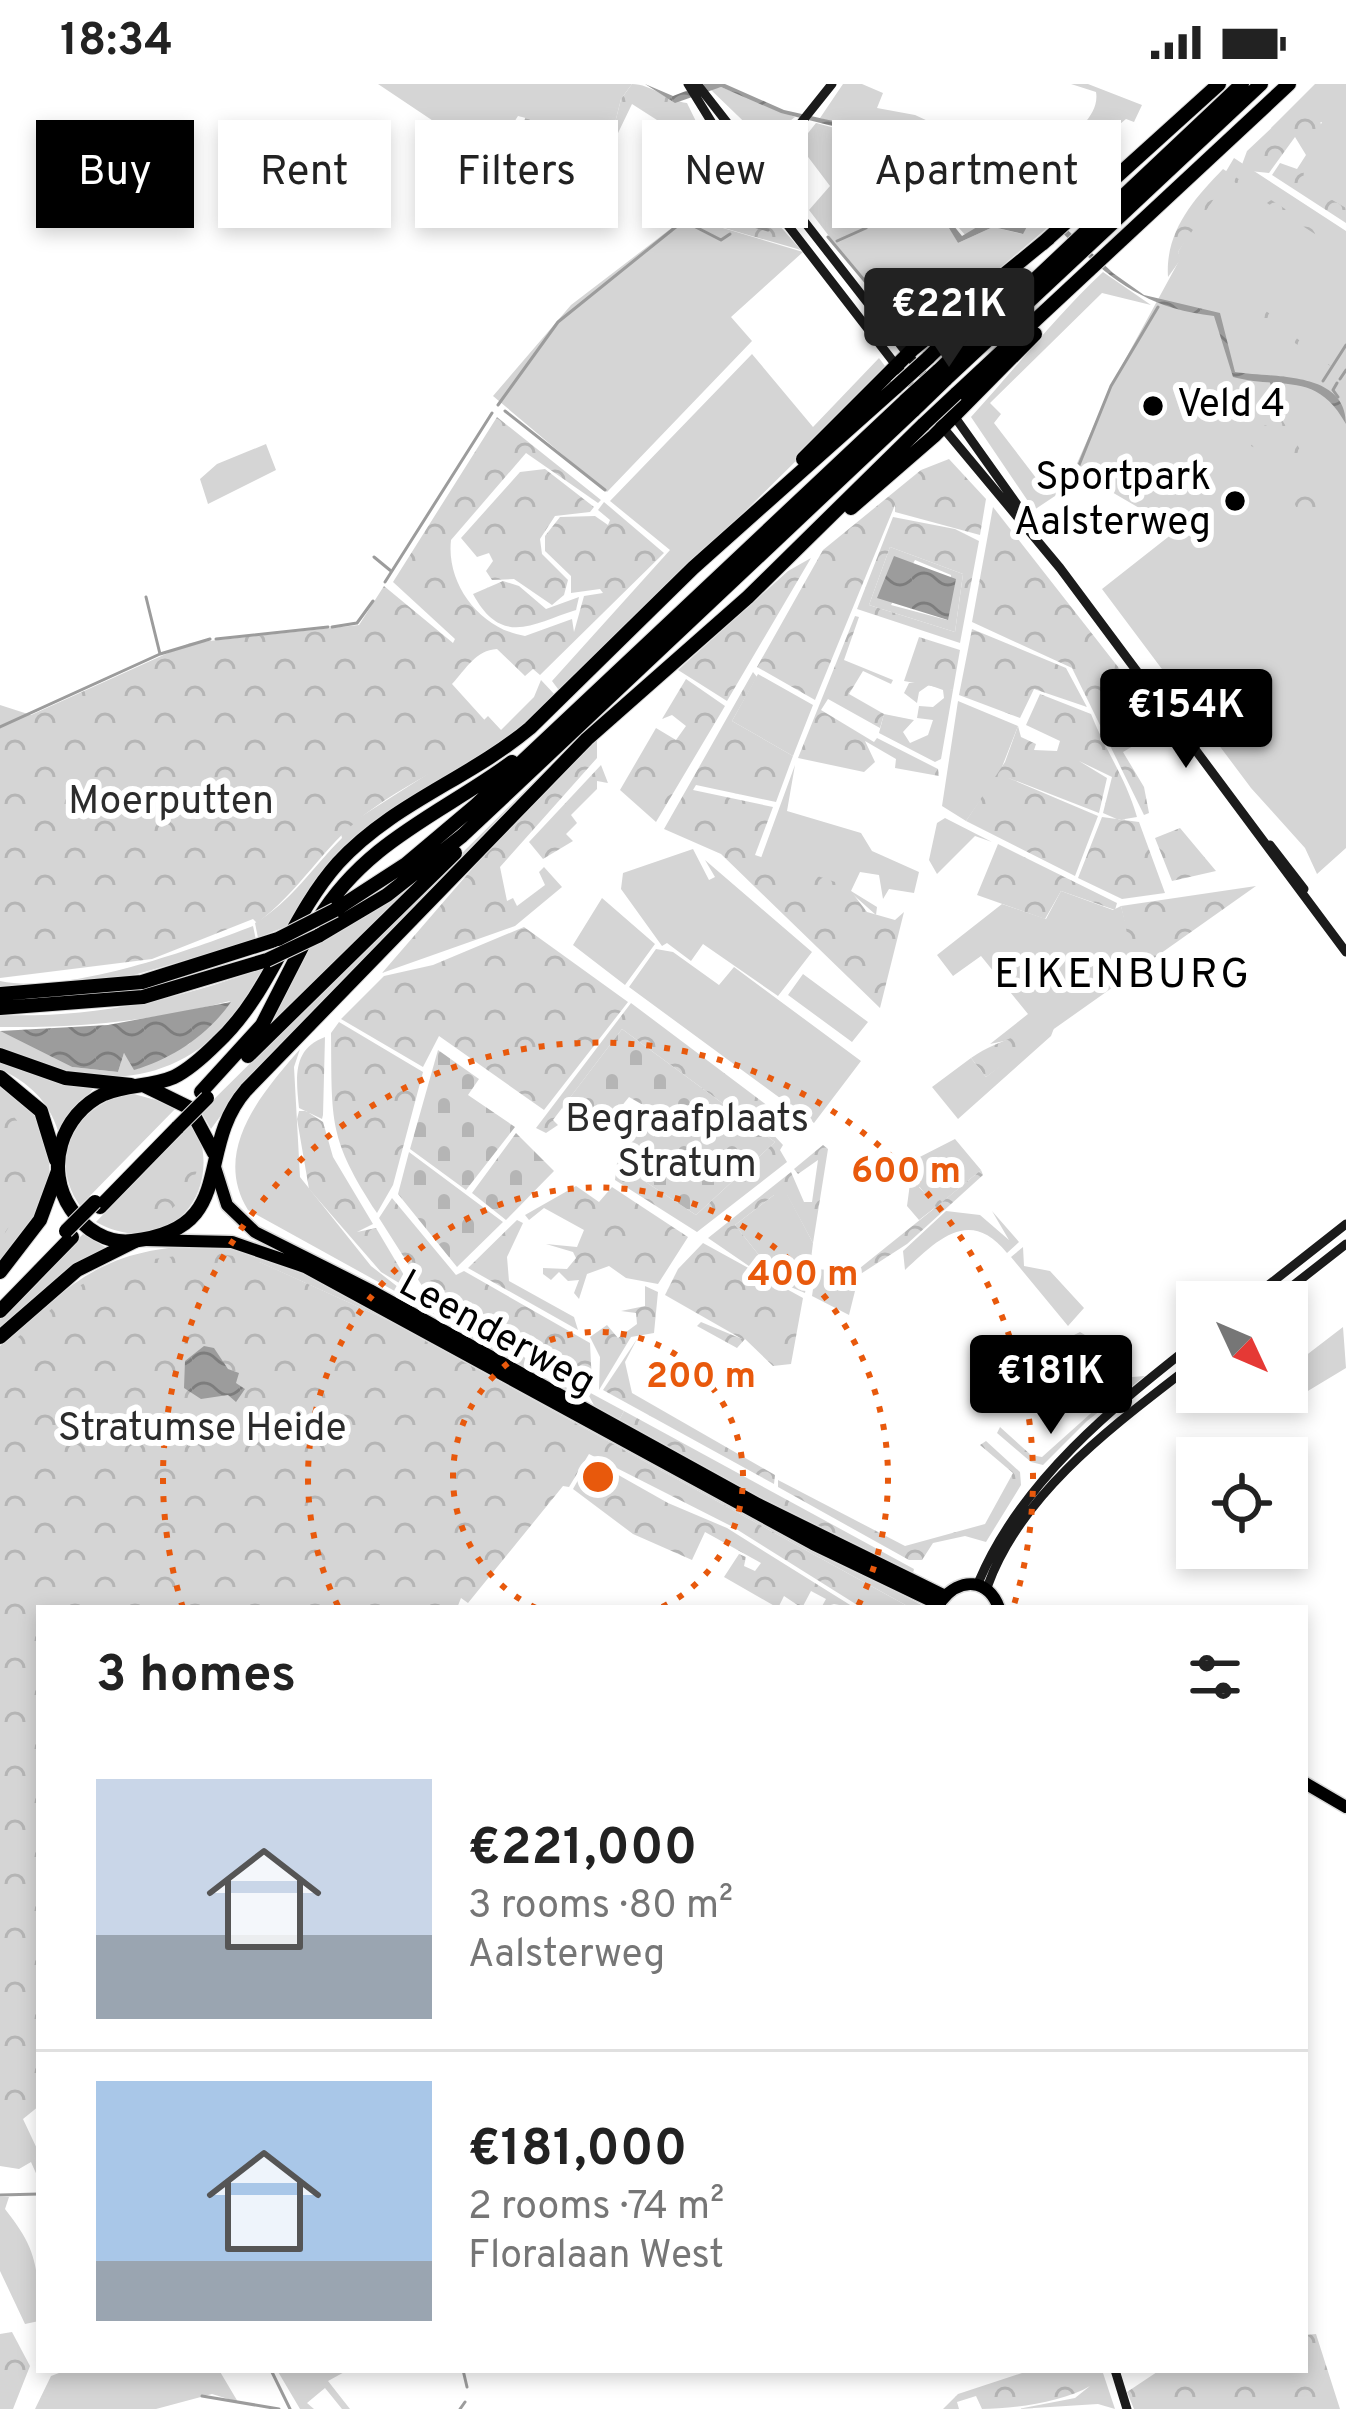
<!DOCTYPE html>
<html lang="en">
<head>
<meta charset="utf-8">
<style>
  body { margin:0; font-family:Overpass,sans-serif; background:#f2f2f2; color:#222; height:100vh; display:flex; flex-direction:column; font-size:45px; white-space:nowrap }
  * { box-sizing:border-box; margin:0 }
  p { font-size:39px; color:#767676 }
  .icon { flex:none; width:66px; height:66px; fill:none; stroke:currentColor; stroke-width:2; stroke-linecap:round; stroke-linejoin:round }
  .map { position:relative; flex:1; overflow:hidden }
  .sheet { position:absolute; left:36px; top:1521px; width:1272px; height:768px; display:flex; flex-direction:column; background:#fff; border-radius:0px; box-shadow:0 6px 18px #0003 }
  .sheet>* { flex:none }
  .guide { position:absolute; left:36px; top:36px; width:1275px; height:108px; display:flex; gap:24px }
  .needle { width:78px; rotate:134deg }
  .buttons { position:absolute; left:1176px; top:1197px; display:grid; gap:24px }
  .buttons a { display:grid; place-items:center; width:132px; height:132px; border-radius:0px; background:#fff; box-shadow:0 6px 18px #0003; font-size:60px }
  .price { position:absolute; translate:-50% -102px; padding:0 27px; border-radius:12px; background:#000; color:#fff; font-size:39px; line-height:78px; filter:drop-shadow(0 3px 6px #0008) }
  .price::after { content:''; position:absolute; left:50%; top:72px; width:36px; height:27px; margin-left:-18px; background:inherit; clip-path:polygon(0 0,100% 0,50% 100%) }
  .price.current { background:#222; color:#fff }
  ul { padding:0; list-style:none }
  li { display:flex; align-items:center; gap:36px; height:300px; padding:0 60px }
  li+li { border-top:3px solid #e0e0e0 }
  li span { display:grid; place-items:center; flex:none; width:336px; height:240px; border-radius:0px; color:#555 }
  li>.icon { margin-inline-start:auto }
  span .icon { width:144px; height:144px; fill:#fffc; stroke-width:1 }
  li b { font-size:51px }
  h2 { display:flex; justify-content:space-between; align-items:center; height:144px; padding:0 60px; font-size:51px }
  .tag { padding:0 42px; border-radius:0px; background:#fff; box-shadow:0 6px 18px #0003; font-size:42px; line-height:108px }
  .tag.current { background:#000; color:#fff }
  .status { display:flex; justify-content:space-between; align-items:center; height:84px; padding:0 60px; background:#fff; direction:ltr }
  .status svg { height:33px; fill:currentColor }
  .map>svg:first-child { display:block }
</style>
</head>
<body>
<div class="status"><b>18:34</b><svg viewBox="0 0 49 12"><path d="M0 12V9h3v3zM5 12V6h3v6zM10 12V3h3v9zM15 12V0h3v12zM26 1h20v11H26zM47 4h2v5h-2z"/></svg></div>
<div class="map">
<svg width="1346" height="2325" viewBox="0 0 1346 2325">
  <defs>
    <pattern id="forest-crowns" width="20" height="18" patternUnits="userSpaceOnUse" patternTransform="scale(3)"><rect width="20" height="18" fill="#d5d5d5"/><path d="M2 6a3 3 0 1 1 6 0M12 15a3 3 0 1 1 6 0" fill="none" stroke="#b5b5b5"/></pattern>
    <pattern id="cemetery-stones" width="16" height="16" patternUnits="userSpaceOnUse" patternTransform="scale(3)"><rect width="16" height="16" fill="#d5d5d5"/><path d="M2 7V4a2 2 0 0 1 4 0v3zM10 15v-3a2 2 0 0 1 4 0v3z" fill="#b5b5b5"/></pattern>
    <pattern id="water-waves" width="16" height="10" patternUnits="userSpaceOnUse" patternTransform="scale(3)"><rect width="16" height="10" fill="#9c9c9c"/><path d="M0 5q4-4 8 0t8 0" fill="none" stroke="#7d7d7d"/></pattern>
  </defs>
  <rect width="100%" height="100%" fill="#fff"/>
  <!-- green -->
  <path fill="#d5d5d5" fill-rule="evenodd" d="M378 0H632L621 15 612 51 604 53 591 94 523 76 530 35 518 32 490 75Z
    M843 0H862L883 9 877 24 915 31 982 62 980 75 1022 95 1041 54 1056 60C1075 51 1100 30 1096 8L1071 0H1088L1142 21 1134 38 1126 35 1101 56 1114 73 1106 80 1109 84 1057 136 1039 119 1030 120 1022 144 987 137 967 153 950 134 920 136 914 119 927 106 926 85 905 83 875 90 870 50 820 34Z
    M1315 0H1346V137L1293 103 1322 38 1271 44Z
    M721 3 795 33 764 57 710 5Z
    M816 39 865 52 868 90 885 95 921 87 926 93 911 114 912 133 928 141 947 139 958 159 993 143 1022 150 1037 124 1053 139 911 259 809 126 830 102 799 61 782 82Z
    M1234 74 1346 147V764L1317 790 1305 764 1251 704 1102 505 1177 446 1074 386 1114 296 1180 175 1178 168Z
    M686 133 803 168 731 233 752 257 607 408 493 312 571 221Z
    M1103 188 1151 221 1102 209 990 319 1001 330 994 339 1043 403 1059 393 1063 398 1055 412 1034 426 971 333C1016 284 1054 234 1103 188Z
    M752 270 813 343 879 274 888 286 561 609 552 597 670 466 610 417Z
    M266 360 276 386 208 420 200 395 217 380Z
    M890 463 963 490 955 548 869 521ZM915 476 951 491 947 536 891 521Z
    M758 590 813 621 793 672 732 637Z
    M541 596 557 613 498 664 367 744 307 811 287 842 258 854 255 839C291 818 313 783 342 754L340 746 434 686 488 632 501 646 534 613Z
    M930 598 953 606 941 675 935 678 879 649 884 630 914 636 903 648 910 659 928 651 933 636 917 634 919 622 933 623 944 614 943 606 929 601 919 608 917 619 904 609 909 599Z
    M958 617 1018 642 1000 688 966 737 942 722Z
    M572 660 575 663 238 1008 211 1045 201 1028Z
    M795 681 787 727 861 749 872 767 919 788 914 809 889 805 883 815 879 791 860 788 851 807 877 823 876 831 849 807 761 774Z
    M945 734 992 758 975 752 937 790 929 776 937 739Z
    M693 765 709 796 715 793 705 776 812 868 778 912 703 860 691 877 667 859 662 862 621 805 623 789Z
    M446 773 282 929 268 943 308 865Z
    M1061 807 1113 826 1121 822 1136 880 1027 952 990 960 1028 930 981 872 953 892 937 871 1002 820 1046 835Z
    M602 814 655 860 625 901 573 861Z
    M253 842 256 856 120 895 0 903V897C66 911 191 866 253 842Z
    M656 865 673 868 719 901 734 883 861 977 814 1039 629 903Z
    M265 883C248 905 247 919 226 941 164 1008 77 1004 0 964V947L72 983 118 988 124 969 137 985 189 960 230 917C153 937 80 944 0 943V931C91 934 180 916 265 883Z
    M803 890 868 938 852 958 788 911Z
    M1056 939 1051 952 958 1035 932 1003 971 974 986 993Z
    M300 965 294 983 300 1093 371 1182 407 1210 624 1327 618 1338 596 1325 589 1312 559 1303 552 1291 535 1292 411 1216 248 1126C211 1066 263 1008 300 965Z
    M0 975 101 1004H94L58 1047C49 1017 28 998 0 985Z
    M0 1002C45 1015 61 1086 41 1125 30 1144 13 1162 0 1179Z
    M130 1009 178 1022 80 1122C46 1073 76 1021 130 1009Z
    M193 1036C229 1108 167 1178 96 1138Z
    M955 1055 981 1086 941 1119 924 1100 919 1103 937 1122 919 1136 907 1122 911 1092 906 1080Z
    M787 1110 813 1159 811 1175 781 1199 735 1141 774 1111Z
    M946 1127 980 1131 1009 1156 992 1127 1019 1158 1007 1169C970 1123 938 1155 905 1186L903 1167Z
    M83 1150 107 1164 0 1248V1235Z
    M213 1161 249 1167 313 1192 927 1524H911L392 1238 259 1178 0 1273V1262C77 1194 105 1163 213 1161Z
    M1023 1163 1024 1182 1050 1187 1084 1224 1068 1242 1011 1173Z
    M1343 1243 1346 1284 1273 1328 1260 1308H1287V1286Z
    M0 2002 39 2083V2096L31 2078 19 2085 0 2082Z
    M0 2113H9L5 2125C35 2163 39 2180 39 2237L25 2240 0 2187Z
    M67 2286H219L238 2318 212 2310 156 2325H35L51 2292Z
    M277 2286H348L328 2297 350 2325H342L325 2304 307 2319 314 2325H300Z"/>
  <!-- forest -->
  <path fill="url(#forest-crowns)" fill-rule="evenodd" d="M632 0C651 0 668 17 687 19L707 60 689 61 692 82 709 89 704 101 664 118H643L654 77 670 74 680 58 671 45 632 20 593 101 513 80 528 23 533 28 523 76 591 94 604 53 612 51 621 15Z
    M1319 32 1324 54 1304 86 1303 99 1346 124V139L1272 91 1280 79 1297 85 1306 71 1295 53 1269 89 1240 86 1247 67 1282 34Z
    M1223 85 1346 164V170L1228 94 1178 168 1181 175 1168 193C1165 148 1193 116 1223 85Z
    M734 113 764 124 801 166 686 133Z
    M1185 177 1293 244 1294 252 1332 283 1180 185Z
    M1279 331 1329 413 1310 451 1313 459 1290 450 1298 427 1292 414 1300 383 1251 362 1260 340 1271 343 1281 338Z
    M497 333 601 416 598 419 526 369 451 456C446 501 481 545 525 552L572 535 574 548 584 512 603 509 600 505 571 509V492L545 467V452L560 433 595 432 608 441 610 436 598 426 604 418 664 469 540 591 533 585 525 592 497 565C476 566 466 585 452 600L490 642 481 651 486 658C445 682 401 703 364 731 323 763 299 808 257 839L253 835 152 875 0 894V621L31 631 190 559 359 541 384 502 453 559 455 555 393 498Z
    M949 375 986 415 980 451 895 428V421L815 616 757 583 823 466 921 386Z
    M545 385 594 423 590 428 555 432 540 455 542 470 568 496 564 511 552 521 514 495 492 496 486 487 493 477 489 469 477 473 461 454 520 388Z
    M993 423 1165 643 1123 668 1144 703 1149 729 1144 731 1072 584 972 538Z
    M893 433 955 445 979 457 960 559 857 525ZM890 463 963 490 955 548 869 521Z
    M811 474 727 617 678 586 788 487Z
    M503 497 519 502 546 525 579 513 576 526C534 539 502 564 473 510Z
    M855 532 859 533 844 576 893 596 891 600 863 587 849 610 884 630 880 644 828 615 821 626 874 658 877 654 938 685 939 692 895 684 896 675 865 657 875 678 864 688 798 674Z
    M972 545 1066 584 1087 623 1034 605 1020 634 959 611Z
    M919 553 960 566 953 606 904 597Z
    M753 588 757 593 732 637 793 672 776 718 696 701 693 706 773 723 755 771 847 802 867 828 895 836 904 828 880 924 721 770 664 745Z
    M686 595 725 622 656 738 620 706 656 644 676 656 686 642 672 631 662 635Z
    M1040 610 1091 630C1105 666 1126 694 1137 733L1119 736 1103 729 1112 693 1079 677 1107 694 1099 729 1006 693 1098 732 1075 792 966 737 1005 678 1018 642 1021 653 1036 660 1034 666 1057 667 1060 657 1026 641Z
    M597 652V674L500 783 507 817 513 814 517 822 545 801 539 788 544 783 562 803 515 842 382 889 497 756Z
    M601 681 608 699 597 697V705L571 731 577 739 566 750 573 757 543 775 529 758Z
    M1102 733 1139 738 1165 809 1122 815 1078 794Z
    M1180 744 1216 787 1172 797 1155 754Z
    M998 760 1117 819 1115 826 1061 807 1045 835 977 811Z
    M1256 802 986 993 971 974C999 954 1029 952 1057 930L1055 916 1134 881 1121 822Z
    M524 843 628 918 544 1026 439 952 423 983 341 935 384 892 433 881Z
    M631 919 780 1031 769 1046 783 1061 780 1066 787 1078 697 1148 615 1096 617 1079 696 1131 775 1058 622 945 553 1036 558 1041 546 1049 536 1044Z
    M339 938 423 988 393 1101 377 1129C328 1054 332 1038 331 949Z
    M325 953 323 1031 322 1035 299 1024C296 994 292 965 325 953Z
    M0 1020C48 1054 29 1118 0 1156Z
    M306 1027 323 1038 333 1073 373 1140 357 1148 376 1144 414 1208 381 1188 309 1105 297 1035 299 1027Z
    M193 1060 199 1080C189 1117 157 1148 118 1138Z
    M823 1061 828 1065 813 1159 787 1111H774L735 1141 781 1199 811 1175 805 1209 762 1191 708 1154 791 1088 804 1118H812L818 1076 798 1090 794 1085Z
    M981 1086 983 1091 907 1160 859 1191 849 1231 812 1212 816 1185 855 1188 936 1123 918 1101 924 1099 942 1118Z
    M576 1102 599 1118 612 1103 688 1153 658 1200 626 1194 609 1182 587 1190 579 1215 574 1209 579 1196 568 1197 559 1188 551 1196 543 1190V1184L567 1185 576 1174 573 1168 546 1160 577 1163 584 1146 544 1124 529 1136 525 1131Z
    M392 1114 456 1191 464 1187 590 1259 592 1300 426 1208 379 1134Z
    M517 1136 523 1139 507 1173 509 1197 574 1233 578 1246 468 1184Z
    M703 1159 803 1214 791 1280 773 1282 745 1255 737 1264 697 1242 701 1238 742 1255 665 1211 678 1185Z
    M207 1168 253 1175 392 1238 911 1524H862L733 1443 589 1370 569 1403 563 1402 468 1519 461 1514 457 1524H39V2022L23 2035 39 2069V2083L0 2009V1268L79 1202 123 1179Z
    M645 1202 658 1208 654 1249 631 1253 599 1306 600 1273 590 1253 607 1241 618 1254 637 1240 636 1229 621 1227 645 1222Z
    M1080 1248 1103 1262 1100 1273 1120 1294 1145 1292 1087 1337 1043 1381 1031 1378 997 1349 1000 1343 1031 1371 1042 1373 1118 1305 1074 1251Z
    M637 1255 625 1278 632 1309 775 1391 774 1400 603 1306Z
    M624 1327 914 1485 913 1489 844 1462 618 1338Z
    M986 1357 1020 1388 1021 1401 986 1458 965 1452 933 1459 922 1476H909L778 1403V1396L905 1462 985 1440 1013 1389 980 1361Z
    M590 1375 668 1419 727 1444 855 1524 834 1520 821 1524 826 1515 811 1507 802 1524 784 1512 778 1524 724 1493 739 1470 746 1473 744 1482 755 1487 761 1479 705 1448 692 1476 633 1450 573 1405Z
    M12 2248 30 2282 13 2325H0V2250Z
    M1316 2250 1340 2325H1134L1127 2308 1160 2286H1305V2251Z
    M1031 2286H1102L1115 2325 1098 2320 1018 2325 1075 2314 1090 2302C1063 2318 1013 2325 982 2325L976 2312 957 2318 959 2325H943L958 2310Z"/>
  <!-- cemetery -->
  <path fill="url(#cemetery-stones)" d="M622 945 775 1058 696 1131 617 1079 643 1021 629 1013 599 1050 562 1024Z
    M438 966 479 995 468 1011 515 1043 466 1106 410 1065Z
    M516 1049 554 1087 506 1136 472 1109Z
    M409 1068 503 1138 457 1183 398 1110Z"/>
  <!-- water -->
  <path fill="url(#water-waves)" d="M645 0 673 12 704 0H725L784 26 860 43 871 53 872 88 885 91 919 80 931 100 914 118 915 131 920 136 945 131 962 152 987 137 1022 144 1030 120 1039 119 1113 189 1144 211 1220 229 1235 288C1271 294 1346 286 1346 340 1316 286 1282 306 1233 293L1214 232C1131 223 1095 180 1037 124L1023 150 993 143 958 159 946 139H916C900 117 922 113 926 94L921 87 885 95 868 90 867 58 860 49 781 29 721 3 675 19Z
    M894 472 956 495 948 536 877 514Z
    M231 918C208 951 172 975 134 986L124 969 118 988 72 983 0 947 108 941Z
    M204 1262 214 1264 228 1285 239 1289 236 1299 245 1305 236 1318 228 1311 201 1315 184 1304 185 1277Z"/>
  <g fill="none" stroke-linecap="round" stroke-linejoin="round">
    <!-- stream -->
    <path stroke="#9c9c9c" stroke-width="3" d="M684 137 721 156 730 150
      M747 140 768 146
      M828 153 895 233
      M837 157 866 144 861 129 885 101
      M1340 295 1346 286
      M1271 297 1279 321
      M1323 297 1346 261
      M1337 299 1333 306 1338 313
      M498 321 558 238 677 142
      M505 327 605 406
      M1077 386 1111 302 1158 223
      M1063 422 1069 405
      M374 473 391 487
      M385 498 492 329
      M146 513 160 570 210 555
      M332 543 357 539 373 517
      M216 555 328 543
      M0 643 160 570
      M0 2111 39 2110
      M271 2286 290 2325
      M463 2286 467 2303
      M202 2312 279 2325
      M460 2325 465 2318"/>
    <!-- primary casing -->
    <g stroke="#dbdbdb" stroke-width="15">
      <path id="primary" d="M215 1083 227 1121 255 1148 370 1206 758 1420 945 1512
        M145 1156 232 1158 305 1183 813 1460 940 1521
        M941 1517C960 1493 988 1494 999 1524
        M1305 1699 1346 1723"/>
    </g>
    <!-- trunk casing -->
    <g stroke="#dbdbdb" stroke-width="16">
      <path id="trunk" d="M1042 160 1219 0
        M928 274 1010 193
        M896 303 693 484 530 644C469 695 393 719 338 779 289 834 271 909 217 959 205 971 190 985 174 993 151 1003 127 1000 104 1010 61 1030 44 1085 71 1125 84 1145 107 1160 132 1157 240 1145 193 1067 246 1006L587 655 748 513 924 340
        M956 310 1289 0
        M803 375 913 265 1049 154
        M851 424 934 352 1035 250
        M143 1001 190 1024 214 1069"/>
    </g>
    <!-- motorway casing -->
    <g stroke="#dbdbdb" stroke-width="16">
      <path id="motorway" d="M938 287 1242 0
        M945 296 1261 0
        M335 826 406 780 476 721 906 316
        M318 836C366 757 441 730 512 678
        M318 852 387 811 462 752 914 326
        M0 910 142 898 278 855
        M0 924 143 913 267 876
        M0 971 65 994 131 1001
        M248 972 455 769
        M0 993 41 1027 56 1076
        M201 1008 262 941 306 855
        M100 1123 178 1043
        M0 1188 40 1136 58 1087
        M0 1227 72 1153
        M0 1253 77 1186 135 1157"/>
    </g>
    <!-- secondary -->
    <path stroke="#1b1b1b" stroke-width="9" d="M688 0 725 60 909 298
      M697 0 931 300
      M757 83 784 60 832 0
      M952 329 1036 447
      M940 340 1060 484 1346 868
      M1270 761 1304 805
      M1247 1218 1346 1140
      M1272 1218 1346 1160
      M979 1497C1022 1396 1113 1323 1197 1257
      M988 1501C1023 1405 1120 1337 1197 1277
      M1115 2286 1127 2325"/>
    <!-- primary -->
    <use href="#primary" stroke="#000" stroke-width="12"/>
    <!-- trunk -->
    <use href="#trunk" stroke="#000" stroke-width="14"/>
    <!-- motorway -->
    <use href="#motorway" stroke="#000" stroke-width="14"/>
    <!-- trunk-bridge casing -->
    <g stroke="#dbdbdb" stroke-width="16" stroke-linecap="butt">
      <path id="trunk-bridge" d="M896 303 928 274
        M924 340 956 310"/>
    </g>
    <!-- motorway-bridge casing -->
    <g stroke="#dbdbdb" stroke-width="16" stroke-linecap="butt">
      <path id="motorway-bridge" d="M906 316 938 287
        M914 326 945 296
        M278 855 335 826
        M267 876 318 852
        M178 1043 207 1014
        M66 1147 95 1118"/>
    </g>
    <!-- trunk-bridge -->
    <use href="#trunk-bridge" stroke="#000" stroke-width="14"/>
    <!-- motorway-bridge -->
    <use href="#motorway-bridge" stroke="#000" stroke-width="14"/>
  </g>
  <!-- distance rings -->
  <g fill="none" stroke="#e8590c" stroke-width="6" stroke-dasharray="6 12">
    <path d="M536 1524A145 145 0 1 1 660 1524"/>
    <path d="M338 1522A290 290 0 1 1 858 1522"/>
    <path d="M183 1524A435 435 0 1 1 1013 1524"/>
  </g>
  <!-- markers -->
  <g fill="#000" stroke="#fff" stroke-width="4.5">
    <circle cx="1153" cy="322" r="12"/>
    <circle cx="1235" cy="417" r="12"/>
  </g>
  <g text-anchor="middle" dominant-baseline="central" stroke-width="12" stroke-linejoin="round" paint-order="stroke">
    <!-- poi labels -->
    <g font-size="39" fill="#000" stroke="#fff" text-anchor="start">
      <text x="1177" y="322">Veld 4</text>
      <text x="1211" y="395" text-anchor="end">Sportpark<tspan x="1211" dy="45">Aalsterweg</tspan></text>
    </g>
    <!-- park labels -->
    <g font-size="39" fill="#2c2c2c" stroke="#fff">
      <text x="171" y="719">Moerputten</text>
      <text x="687" y="1037">Begraafplaats<tspan x="687" dy="45">Stratum</tspan></text>
      <text x="202" y="1346">Stratumse Heide</text>
    </g>
    <!-- street labels -->
    <g font-size="39" fill="#000" stroke="#fff">
      <text transform="translate(496 1251) rotate(29)">Leenderweg</text>
    </g>
    <!-- neighbourhood labels -->
    <g font-size="42" letter-spacing="3" fill="#000" stroke="#fff">
      <text x="1123" y="892">EIKENBURG</text>
    </g>
  </g>
  <circle cx="598" cy="1393" r="18" fill="#e8590c" stroke="#fff" stroke-width="6"/>
  <g font-size="36" text-anchor="middle" font-weight="bold" fill="#e8590c" stroke="#fff" stroke-width="12" stroke-linejoin="round" paint-order="stroke">
    <text x="906" y="1098">600 m</text>
    <text x="803" y="1201">400 m</text>
    <text x="701" y="1303">200 m</text>
  </g>
</svg>
<div class="buttons">
<a><svg class="needle" viewBox="-14 -14 28 28"><path d="M0-13l5 13h-10z" fill="#e53935"/><path d="M0 13l5-13h-10z" fill="#767676"/></svg></a>
<a><svg class="icon" aria-label="locate" viewBox="0 0 24 24"><circle cx="12" cy="12" r="6"/><path d="M12 2v4M12 18v4M2 12h4M18 12h4"/></svg></a>
</div>
<b class="price current" style="left:949px;top:286px">€221K</b>
<b class="price" style="left:1186px;top:687px">€154K</b>
<b class="price" style="left:1051px;top:1353px">€181K</b>
<div class="guide">
<a class="tag current">Buy</a>
<a class="tag">Rent</a>
<a class="tag">Filters</a>
<a class="tag">New</a>
<a class="tag">Apartment</a>
</div>
<section class="sheet">
<h2>3 homes<svg class="icon" aria-label="filters" viewBox="0 0 24 24"><path d="M4 7h16M4 17h16"/><circle cx="9" cy="7" r="2"/><circle cx="15" cy="17" r="2"/></svg></h2>
<ul>
<li><span style="background:linear-gradient(#c9d6e8 65%,#9aa5b1 0)"><svg class="icon" aria-label="home" viewBox="0 0 24 24"><path d="M3 11l9-7 9 7M6 9v11h12V9"/></svg></span><div><b>€221,000</b><p>3 rooms · 80 m²</p><p>Aalsterweg</p></div></li>
<li><span style="background:linear-gradient(#a9c7e8 75%,#9aa5b1 0)"><svg class="icon" aria-label="home" viewBox="0 0 24 24"><path d="M3 11l9-7 9 7M6 9v11h12V9"/></svg></span><div><b>€181,000</b><p>2 rooms · 74 m²</p><p>Floralaan West</p></div></li>
</ul>
</section>
</div>
</body>
</html>
